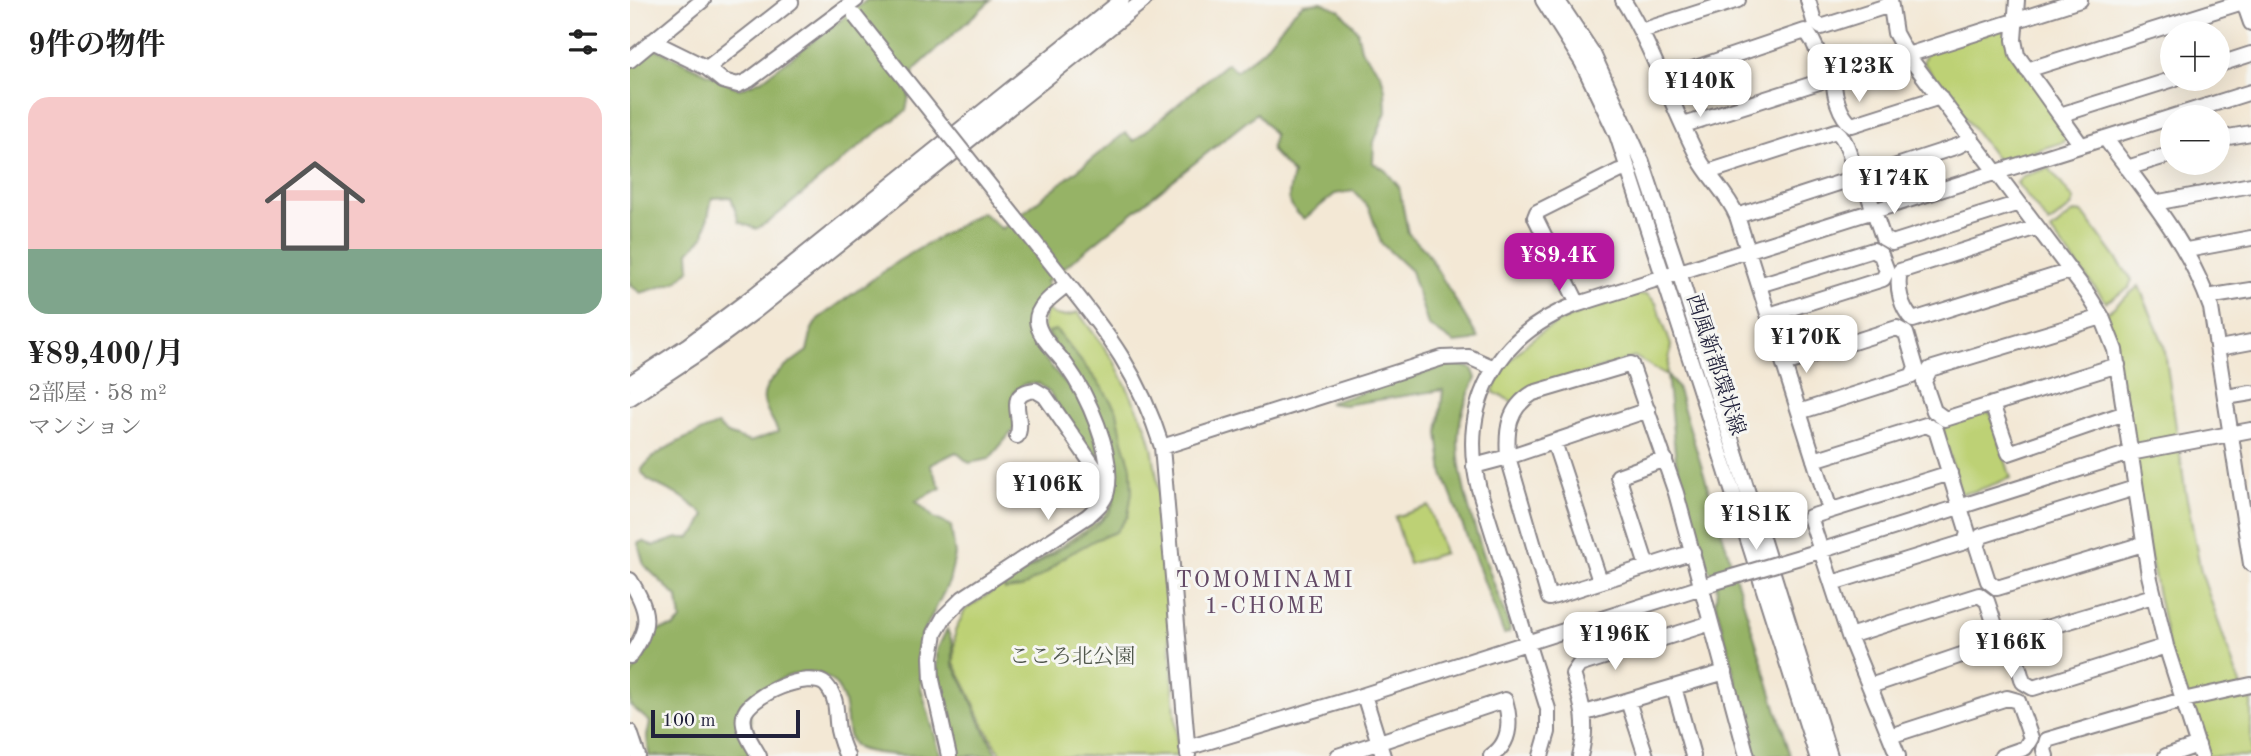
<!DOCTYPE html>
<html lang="ja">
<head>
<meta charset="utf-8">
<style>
  body { margin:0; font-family:"Old Standard TT","Noto Serif JP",serif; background:#f6f6f6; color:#222; height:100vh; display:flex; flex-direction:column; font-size:26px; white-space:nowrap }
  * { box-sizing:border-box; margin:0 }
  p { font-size:23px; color:#767676 }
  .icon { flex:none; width:38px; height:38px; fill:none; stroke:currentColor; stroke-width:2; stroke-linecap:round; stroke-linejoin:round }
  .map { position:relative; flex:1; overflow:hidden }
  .panel { display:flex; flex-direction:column; background:#fff; width:630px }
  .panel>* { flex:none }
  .controls { position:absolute; left:1530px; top:21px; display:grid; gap:14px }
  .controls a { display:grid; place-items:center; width:70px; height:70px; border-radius:50%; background:#fff; box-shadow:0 7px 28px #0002; font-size:35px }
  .scale { position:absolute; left:21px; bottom:18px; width:149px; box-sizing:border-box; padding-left:7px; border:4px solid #22223b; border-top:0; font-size:19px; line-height:24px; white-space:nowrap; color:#22223b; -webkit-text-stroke:5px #f6f6f2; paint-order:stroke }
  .price { position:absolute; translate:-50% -60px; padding:0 16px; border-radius:14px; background:#fff; color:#222; font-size:23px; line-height:46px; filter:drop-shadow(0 2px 4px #0008) }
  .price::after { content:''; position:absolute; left:50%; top:42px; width:21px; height:16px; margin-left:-10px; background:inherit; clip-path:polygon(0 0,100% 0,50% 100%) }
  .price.current { background:#b5179e; color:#fff }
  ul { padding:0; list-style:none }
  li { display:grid; align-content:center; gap:14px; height:371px; padding:0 28px }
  li span { display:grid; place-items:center; height:217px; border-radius:21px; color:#555 }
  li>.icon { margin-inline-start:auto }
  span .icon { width:126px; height:126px; fill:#fffc; stroke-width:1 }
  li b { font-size:30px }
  h2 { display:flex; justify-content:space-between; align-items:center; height:84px; padding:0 28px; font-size:30px }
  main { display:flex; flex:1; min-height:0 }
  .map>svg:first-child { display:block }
</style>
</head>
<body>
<main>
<section class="panel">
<h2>9件の物件<svg class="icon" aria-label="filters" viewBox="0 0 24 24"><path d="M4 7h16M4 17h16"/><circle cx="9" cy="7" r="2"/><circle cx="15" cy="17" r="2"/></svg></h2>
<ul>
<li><span style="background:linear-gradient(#f6c9c9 70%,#7fa58c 0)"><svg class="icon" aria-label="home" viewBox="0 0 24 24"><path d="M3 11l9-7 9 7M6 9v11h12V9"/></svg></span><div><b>¥89,400/月</b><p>2部屋 · 58 m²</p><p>マンション</p></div></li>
</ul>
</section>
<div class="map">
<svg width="1621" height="756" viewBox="0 0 1621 756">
  <rect width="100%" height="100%" fill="#f6f6f2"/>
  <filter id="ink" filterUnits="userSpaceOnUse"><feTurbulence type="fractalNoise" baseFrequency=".0143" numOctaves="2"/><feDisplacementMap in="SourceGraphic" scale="14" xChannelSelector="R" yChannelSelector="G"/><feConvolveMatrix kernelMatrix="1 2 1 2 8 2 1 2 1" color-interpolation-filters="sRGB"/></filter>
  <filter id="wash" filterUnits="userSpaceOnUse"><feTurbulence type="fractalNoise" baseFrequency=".00686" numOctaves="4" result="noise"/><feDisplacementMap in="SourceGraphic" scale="28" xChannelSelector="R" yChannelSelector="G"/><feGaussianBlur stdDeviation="1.57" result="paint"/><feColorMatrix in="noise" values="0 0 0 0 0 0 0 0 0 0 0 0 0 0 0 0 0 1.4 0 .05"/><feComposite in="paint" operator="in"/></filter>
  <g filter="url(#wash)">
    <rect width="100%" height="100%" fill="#f3e8d5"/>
    <!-- green -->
    <path fill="#bdd175" stroke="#707a58" stroke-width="2" d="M1373 28 1380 33 1437 134 1434 142 1371 161 1365 157 1293 62 1296 53Z
      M1419 168 1444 200 1441 207 1419 224 1387 183 1393 176Z
      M1444 212 1453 213 1502 280 1499 288 1476 302 1421 231Z
      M1509 286 1534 345 1555 489 1571 572 1611 687 1553 700 1542 665 1472 317Z
      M1017 294 1026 303 1041 345 1037 375 1005 357 900 391 885 403 863 392C865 382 872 372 878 364 909 321 959 310 1007 295Z
      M416 308C424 318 437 318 448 312L484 361 516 426 522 447 530 496 548 756H372L352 722 339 692 324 663 325 631 335 610 471 519 483 502 481 462 413 328Z
      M1355 411 1361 414 1381 478C1367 482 1342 495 1330 493L1313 432 1315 424Z
      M799 506 814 553 779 564 765 517Z
      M1621 689V756H1575L1561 712 1564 705Z"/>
    <!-- forest -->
    <path fill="#96b366" stroke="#5c6a50" stroke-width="2" d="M237 0H361L284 70 276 111 242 136 140 221 126 229 109 222 101 197 82 198 74 236 59 252 60 269 46 282 11 293 0 285V61L18 45 110 89 133 79Z
      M691 2 710 10 727 30 731 49 751 74 755 90 756 112 744 142 743 163 755 170 769 187 778 233 796 251 848 338 842 341 824 343 798 325 781 271 751 243 739 208 724 191 705 194 674 219C654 203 658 197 663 174L641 150 644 135 627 113 416 282 422 292C416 297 406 303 401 309 383 338 437 380 451 401 461 418 466 439 470 458L465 461 419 392 408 383 394 384 385 392 386 427 359 459 339 463 326 452 300 465 311 488 286 501 304 518 321 526 325 555 319 582 291 637V688L311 756C289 756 243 756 227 748 216 738 218 726 216 713 212 678 189 665 156 677 143 682 131 692 119 699L123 756H19L17 736 20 722 0 705V677L19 648 26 630 44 627 51 620 48 598 14 565 8 543 13 541 23 546 48 538H59L67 531 75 515 52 497 18 480 11 471C23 450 64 434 87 425L98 434 120 442 148 432C145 422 135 411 134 401 130 381 164 361 177 351L182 329 188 319 268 261 352 212 372 229 495 133 504 141 597 63 606 71 633 50 661 15 673 4Z
      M426 330 471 386 487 411 493 441 501 467 502 492 498 516 486 532 465 540 431 559 416 573 391 588 375 590 373 586 466 526 479 513 484 501 481 462 418 332Z
      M823 364 842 368 846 378C838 394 831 412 829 429 822 482 862 576 880 628L879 633 874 634 813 474 808 433 813 390 714 405 698 403Z
      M1037 375 1047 387 1161 756H1125L1085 601C1089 589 1086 574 1075 566L1046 461Z
      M317 629 323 644V664L338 692 350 722 368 756H327L307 669V650Z"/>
  </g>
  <g filter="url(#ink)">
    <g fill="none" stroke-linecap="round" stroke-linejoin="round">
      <!-- minor casing -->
      <g stroke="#8a8588" stroke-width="18">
        <path id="minor" d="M913 0 952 62 987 135 1068 383 1187 756
          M927 0 963 54 1012 162 1049 272 1200 756
          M993 0C1024 49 1041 106 1068 157 1079 178 1098 194 1107 216L1200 510
          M1178 0 1184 21 1191 27 1260 5
          M1260 0 1265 33 1276 53 1457 293 1472 317 1485 350 1519 575 1536 646 1571 756
          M1387 0 1384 40 1387 55 1451 145
          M1613 0 1621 23
          M1011 31 1108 0
          M22 41 77 68 93 81 108 85 119 80 226 0
          M0 60 73 0
          M1587 65 1621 54
          M77 68 161 2 160 0
          M1397 70 1619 0
          M1033 79 1175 31C1186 41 1195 68 1189 82L1054 125
          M1310 97 1222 125C1210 117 1202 91 1205 78L1450 0
          M1430 115 1544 79
          M1475 138C1517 195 1557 240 1581 308L1621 564
          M1342 139 1328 146 1236 176 1235 185 1253 238 1262 243 1389 203
          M1587 139 1621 133
          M1497 168 1542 154
          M1078 172 1206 131C1217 139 1226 167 1221 179L1107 216
          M1524 203 1621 185
          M1407 227 1270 271C1266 288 1271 308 1283 320L1440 271
          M1557 250 1621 238
          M432 277C479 335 509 374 532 447L558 755
          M1129 285 1243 250 1251 255 1257 271 1253 279 1139 315
          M1577 297 1621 290
          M948 304 905 217 907 212 989 171 999 169
          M1472 317 1300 369 1294 382 1304 411 1315 419 1488 365
          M1589 348 1621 342
          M1154 364 1267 328 1276 333 1286 367 1282 376 1169 412
          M0 383 58 345 122 297 492 0
          M1596 397 1621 393
          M0 398 70 352 124 312 514 0
          M1362 404 1379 453 1495 413
          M387 436C396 418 372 394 405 390L415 396 467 471H477
          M924 442 970 581
          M532 447 812 358 839 357 864 368
          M1184 460 1296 425 1306 430 1338 533 1335 542 1202 583
          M844 466 878 457 1018 410
          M1505 488 1351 536 1347 547 1358 581 1367 588 1513 544
          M1063 552 919 598 878 457C876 430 878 408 903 393L1001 364 1046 493 1117 756
          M1180 554 1500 453 1621 430
          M1017 566 988 476 1035 459
          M0 580C19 611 22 626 0 656
          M1523 596 1386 637 1383 648 1393 682 1403 688 1536 646
          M1219 636 1349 595 1357 601 1369 637 1364 644 1240 686
          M1044 687 1063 756
          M734 695 753 756
          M998 701 1016 756
          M955 713 1095 672
          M0 732 8 756
          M1260 736 1377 698 1388 701 1401 738 1395 748 1372 756
          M557 748 734 695 1081 584
          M129 756C123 745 111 729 114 716 117 696 180 669 196 685 209 699 205 714 208 730 210 739 213 748 217 756
          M319 756 302 680 301 657 305 633 314 617 333 598 458 516C465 509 475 502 477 491 485 454 457 394 436 365 427 352 408 337 407 320 407 305 427 293 437 284
          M708 756 875 700C881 721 881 743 861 756
          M911 756 918 732V709L849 489C828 406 865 336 945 305L1621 92
          M950 756C959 724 952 704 943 674L949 665 1081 623
          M1268 756 1219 636 1180 517 1320 473
          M1416 756 1414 750 1417 740 1553 700 1621 685
          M1536 756 1568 745"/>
      </g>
      <!-- minor -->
      <use href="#minor" stroke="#fff" stroke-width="14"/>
      <!-- minor-bridge casing -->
      <g stroke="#8a8588" stroke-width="18" stroke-linecap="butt">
        <path id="minor-bridge" d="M225 16 429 273
          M1082 583 1180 554"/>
      </g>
      <!-- minor-bridge -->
      <use href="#minor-bridge" stroke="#fff" stroke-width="14"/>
    </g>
  </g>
  <g text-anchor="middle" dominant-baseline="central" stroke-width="6" stroke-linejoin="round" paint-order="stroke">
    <!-- street labels -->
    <g font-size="21" fill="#22223b" stroke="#f6f6f2">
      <text transform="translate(1085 365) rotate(72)">西風新都環状線</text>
    </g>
    <!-- park labels -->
    <g font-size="21" fill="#50574c" stroke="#f6f6f2">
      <text x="442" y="657">こころ北公園</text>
    </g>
    <!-- neighbourhood labels -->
    <g font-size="23" letter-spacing="2" fill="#644a66" stroke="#f6f6f2">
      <text x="635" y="580">TOMOMINAMI<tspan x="635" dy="26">1-CHOME</tspan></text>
    </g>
  </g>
</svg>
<div class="controls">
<a>+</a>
<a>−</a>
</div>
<div class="scale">100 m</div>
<b class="price" style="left:1229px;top:104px">¥123K</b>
<b class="price" style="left:1070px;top:119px">¥140K</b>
<b class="price" style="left:1264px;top:216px">¥174K</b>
<b class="price current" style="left:929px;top:293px">¥89.4K</b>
<b class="price" style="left:1176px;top:375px">¥170K</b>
<b class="price" style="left:418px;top:522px">¥106K</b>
<b class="price" style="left:1126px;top:552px">¥181K</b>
<b class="price" style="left:985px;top:672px">¥196K</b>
<b class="price" style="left:1381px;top:680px">¥166K</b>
</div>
</main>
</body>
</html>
